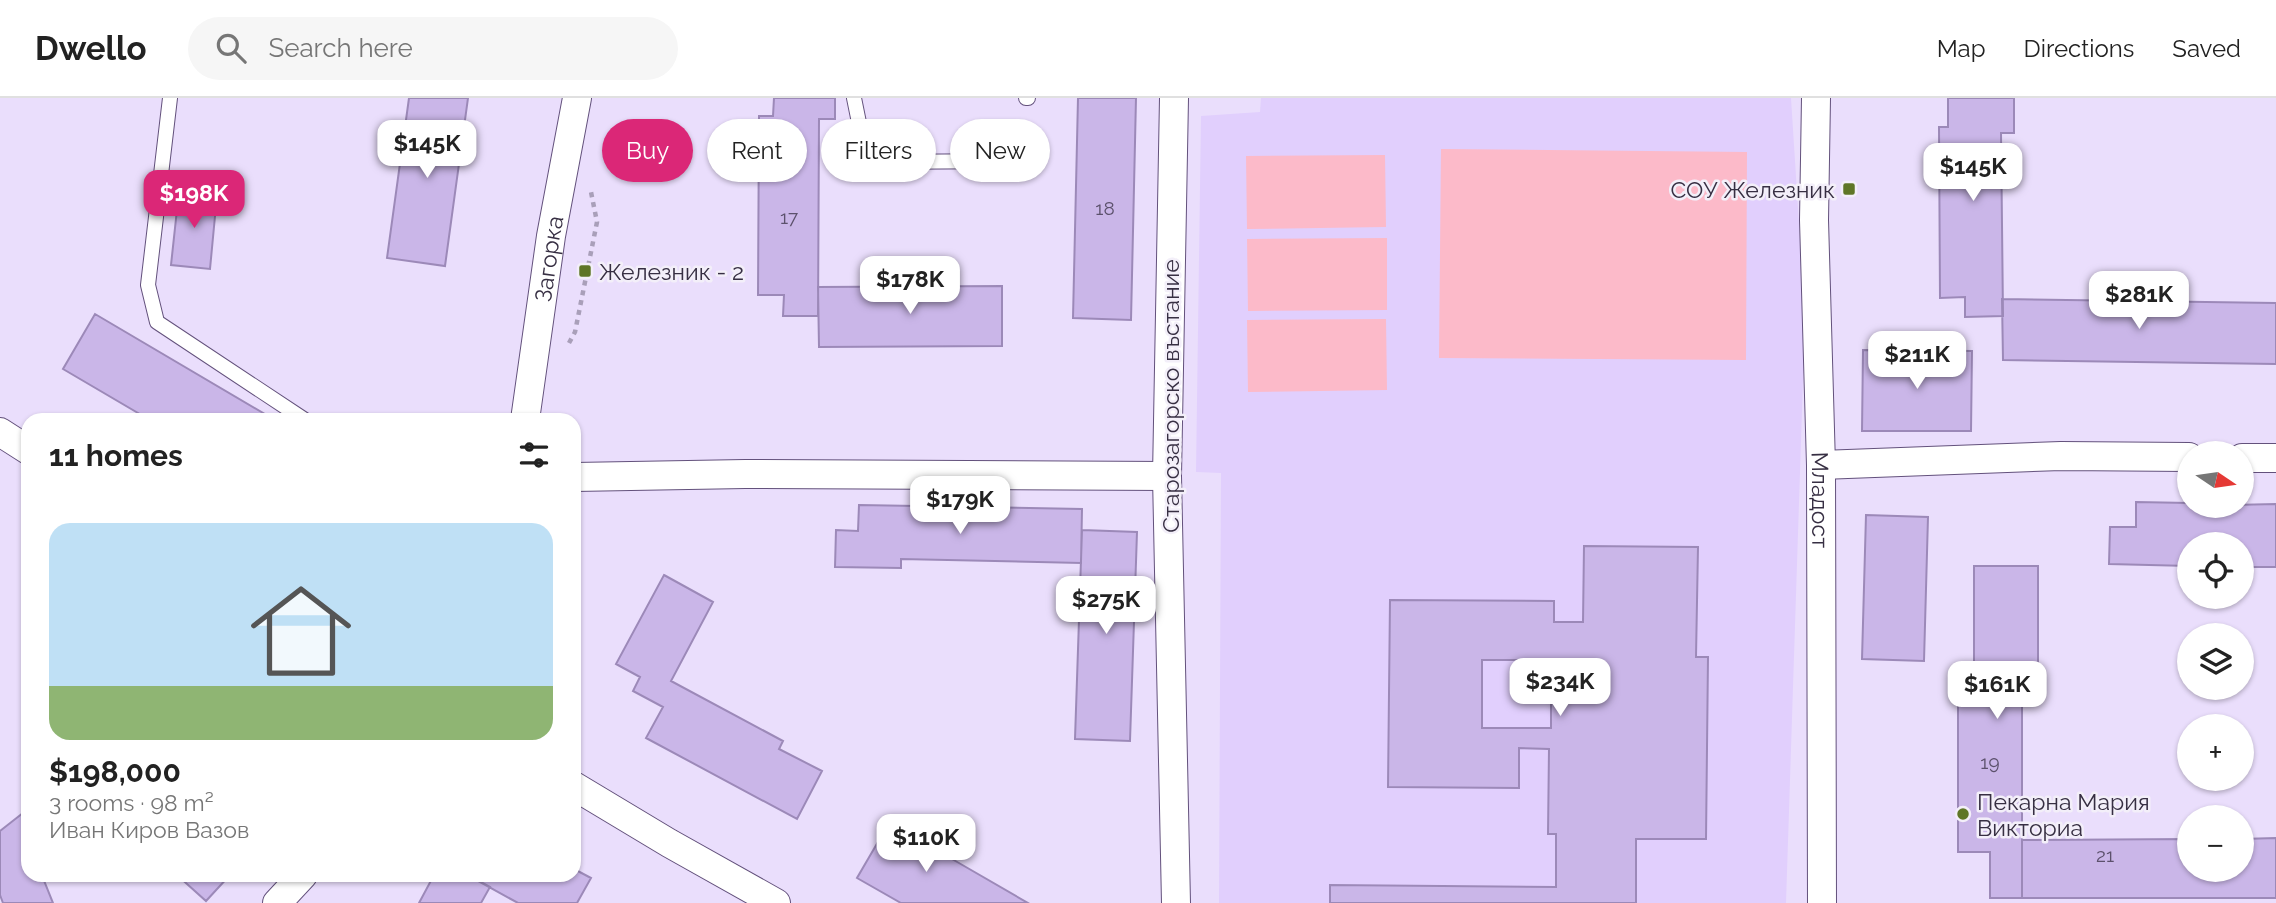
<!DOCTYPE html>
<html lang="en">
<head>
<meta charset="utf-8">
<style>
  body { margin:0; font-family:Raleway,sans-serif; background:#f6f6f6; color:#222; height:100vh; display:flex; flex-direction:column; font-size:26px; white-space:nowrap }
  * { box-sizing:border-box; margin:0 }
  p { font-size:23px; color:#767676 }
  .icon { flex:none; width:38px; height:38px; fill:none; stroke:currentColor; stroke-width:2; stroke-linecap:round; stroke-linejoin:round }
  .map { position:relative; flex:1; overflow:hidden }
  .panel { position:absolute; left:21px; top:315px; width:560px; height:469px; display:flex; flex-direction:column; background:#fff; border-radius:21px; box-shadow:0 2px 5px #0004 }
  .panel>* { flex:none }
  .guide { position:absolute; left:602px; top:21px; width:665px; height:63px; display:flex; gap:14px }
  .needle { width:46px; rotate:103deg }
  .controls { position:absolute; left:2177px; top:343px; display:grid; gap:14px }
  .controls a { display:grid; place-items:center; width:77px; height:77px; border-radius:50%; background:#fff; box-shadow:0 2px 5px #0004; font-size:35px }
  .price { position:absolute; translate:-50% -60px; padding:0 16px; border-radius:14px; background:#fff; color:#222; font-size:23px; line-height:46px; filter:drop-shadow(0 2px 4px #0008) }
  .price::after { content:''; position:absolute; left:50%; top:42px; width:21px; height:16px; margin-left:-10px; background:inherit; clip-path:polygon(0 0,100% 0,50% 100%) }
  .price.on { background:#db2777; color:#fff }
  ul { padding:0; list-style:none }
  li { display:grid; align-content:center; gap:14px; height:371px; padding:0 28px }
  li span { display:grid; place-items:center; height:217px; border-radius:21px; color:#555 }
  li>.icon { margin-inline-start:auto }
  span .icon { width:126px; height:126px; fill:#fffc; stroke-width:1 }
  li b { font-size:30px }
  h2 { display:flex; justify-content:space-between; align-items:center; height:84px; padding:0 28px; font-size:30px }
  .tag { padding:0 24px; border-radius:32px; background:#fff; box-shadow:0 2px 5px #0004; font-size:24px; line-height:63px }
  .tag.on { background:#db2777; color:#fff }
  header { display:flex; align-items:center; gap:42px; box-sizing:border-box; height:98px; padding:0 35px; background:#fff; border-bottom:2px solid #e0e0e0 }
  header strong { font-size:33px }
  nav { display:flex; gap:38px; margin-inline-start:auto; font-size:24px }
  .search { width:490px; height:63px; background:#f6f6f6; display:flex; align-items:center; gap:18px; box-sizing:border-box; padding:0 24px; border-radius:38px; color:#767676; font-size:26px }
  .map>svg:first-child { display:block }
</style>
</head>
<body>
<header>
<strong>Dwello</strong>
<div class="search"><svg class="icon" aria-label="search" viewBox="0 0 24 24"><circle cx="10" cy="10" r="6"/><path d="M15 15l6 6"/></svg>Search here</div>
<nav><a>Map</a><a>Directions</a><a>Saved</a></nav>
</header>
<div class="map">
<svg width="2276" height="805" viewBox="0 0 2276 805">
  <rect width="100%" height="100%" fill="#eadefc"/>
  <!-- built -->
  <path fill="#e1cffd" d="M1261 0H1791L1805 220 1786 805H1219L1221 375 1196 374 1201 18 1260 14Z"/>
  <!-- green -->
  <path fill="#fcbac9" d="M1441 51 1747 54 1746 262 1439 260Z
    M1385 57 1386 129 1247 131 1246 58Z
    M1387 140V212L1248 213 1247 141Z
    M1386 221 1387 292 1248 294 1247 222Z"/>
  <!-- building -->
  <path fill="#cab6e8" stroke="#9c89b8" stroke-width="2" fill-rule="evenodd" d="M409 0H468L445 168 387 160Z
    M774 0H835V21H819L818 218H783L784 197H758L759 18H773Z
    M1078 0H1136L1131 222 1073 220Z
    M1948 0H2014V35H2001L2003 218 1965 219V199L1940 200 1939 29H1948Z
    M179 93 217 97 210 171 171 167Z
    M1002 188V248L819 249 818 189Z
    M2002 201 2276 205V266L2003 262Z
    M95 216 275 322H150L63 271Z
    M1863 252 1972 253 1971 333H1862Z
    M2136 404 2189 405V408L2276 406V469H2242V446H2189V468L2109 466 2110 429H2136Z
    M859 407 1082 411 1081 465 901 461V470L835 469 836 432 858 433Z
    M1866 417 1928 419 1924 563 1862 561Z
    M1082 432 1137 434 1130 643 1075 641Z
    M1584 448 1698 449 1696 559H1708L1706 741H1636V805H1330V787L1556 789V736H1548L1549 651 1519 650V690L1388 689 1390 502 1554 503V524H1583ZM1482 562H1551V630H1482Z
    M1974 468H2038V574H2022V800H1990V754H1958V569L1974 570Z
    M664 477 713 504 671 583 783 643 779 651 822 673 797 721 646 640 663 609 633 593 640 579 616 566Z
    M28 711V777H51L43 780 53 805H3L0 797V733Z
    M889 725 952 761 1028 805H901L857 780Z
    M2276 740V800H2022V742L2189 741V772H2242V741Z
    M574 771 591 780 577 805H518L469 778 574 777Z
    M177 777H230L206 803Z
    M434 777H468L490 789 481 805H419Z"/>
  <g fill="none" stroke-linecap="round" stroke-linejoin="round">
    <!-- service casing -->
    <g stroke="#63517c" stroke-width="16">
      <path id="service" d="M170 0 148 187 157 224 305 322
        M854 0 867 64 1030 63
        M1026 0H1028"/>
    </g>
    <!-- minor casing -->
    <g stroke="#63517c" stroke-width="30">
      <g id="minor">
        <path d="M1174 0 1167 378 1176 805"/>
        <path id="s1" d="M1816 0 1814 122 1821 367 1822 805"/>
        <path id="s2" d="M525 322 551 138 577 0"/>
        <path d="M0 334 28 352"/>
        <path d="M2242 360H2276"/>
        <path d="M1821 367 2061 358 2189 359"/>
        <path d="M574 379 745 376 1167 378"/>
        <path d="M574 688 669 745 776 805"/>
        <path d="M277 805 303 777"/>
      </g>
    </g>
    <!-- path -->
    <path stroke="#a99fb9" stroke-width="4.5" stroke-dasharray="5 5" stroke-linecap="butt" d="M569 245 575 234 597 124 591 94"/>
    <!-- service -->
    <use href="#service" stroke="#fff" stroke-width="14"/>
    <!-- minor -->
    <use href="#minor" stroke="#fff" stroke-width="28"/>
  </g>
  <!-- markers -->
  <g fill="#5f7627" stroke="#f3eff9" stroke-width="2.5">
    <rect x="1842" y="84" width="14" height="14" rx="3.5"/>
    <rect x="578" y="166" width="14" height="14" rx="3.5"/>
    <circle cx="1963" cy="716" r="7"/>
  </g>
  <g text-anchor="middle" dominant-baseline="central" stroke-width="5" stroke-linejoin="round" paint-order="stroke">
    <!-- number labels -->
    <g font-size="19" fill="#5c516c">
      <text x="1105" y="110">18</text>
      <text x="789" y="119">17</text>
      <text x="1990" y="664">19</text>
      <text x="2105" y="757">21</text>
    </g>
    <!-- poi labels -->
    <g font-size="23" fill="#372f43" stroke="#f3eff9" text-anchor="start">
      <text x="1835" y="91" text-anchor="end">СОУ Железник</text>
      <text x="599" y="173">Железник - 2</text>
      <text x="1977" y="703">Пекарна Мария<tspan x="1977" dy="26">Викториа</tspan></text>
    </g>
    <!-- street labels -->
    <g font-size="23" fill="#372f43" stroke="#f3eff9">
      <text stroke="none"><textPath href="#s2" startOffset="163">Загорка</textPath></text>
      <text transform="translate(1170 298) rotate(-90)">Старозагорско въстание</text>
      <text stroke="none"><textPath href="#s1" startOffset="402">Младост</textPath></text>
    </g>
  </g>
</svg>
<div class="controls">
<a><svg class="needle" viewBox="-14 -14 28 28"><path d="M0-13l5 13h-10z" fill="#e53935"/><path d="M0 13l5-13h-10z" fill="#767676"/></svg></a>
<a><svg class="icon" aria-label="locate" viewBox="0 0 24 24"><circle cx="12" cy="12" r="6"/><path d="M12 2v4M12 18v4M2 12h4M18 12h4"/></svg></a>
<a><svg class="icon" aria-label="layers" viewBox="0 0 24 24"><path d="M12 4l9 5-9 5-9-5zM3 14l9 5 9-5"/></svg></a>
<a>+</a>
<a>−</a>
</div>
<b class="price" style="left:427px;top:82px">$145K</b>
<b class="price" style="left:1973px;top:105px">$145K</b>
<b class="price on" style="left:194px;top:132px">$198K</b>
<b class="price" style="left:910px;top:218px">$178K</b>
<b class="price" style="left:2139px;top:233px">$281K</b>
<b class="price" style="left:1917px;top:293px">$211K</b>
<b class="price" style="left:960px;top:438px">$179K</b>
<b class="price" style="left:1106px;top:538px">$275K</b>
<b class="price" style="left:1560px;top:620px">$234K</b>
<b class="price" style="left:1997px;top:623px">$161K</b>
<b class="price" style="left:926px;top:776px">$110K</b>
<div class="guide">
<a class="tag on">Buy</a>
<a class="tag">Rent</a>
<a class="tag">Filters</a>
<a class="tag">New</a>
</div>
<section class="panel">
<h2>11 homes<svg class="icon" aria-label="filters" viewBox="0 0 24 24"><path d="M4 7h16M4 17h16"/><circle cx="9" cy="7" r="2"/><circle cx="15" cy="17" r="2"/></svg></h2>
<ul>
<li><span style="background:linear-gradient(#bfe0f5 75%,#8fb573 0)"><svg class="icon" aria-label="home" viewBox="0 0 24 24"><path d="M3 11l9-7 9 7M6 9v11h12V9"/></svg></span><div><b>$198,000</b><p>3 rooms · 98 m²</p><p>Иван Киров Вазов</p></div></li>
</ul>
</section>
</div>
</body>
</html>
